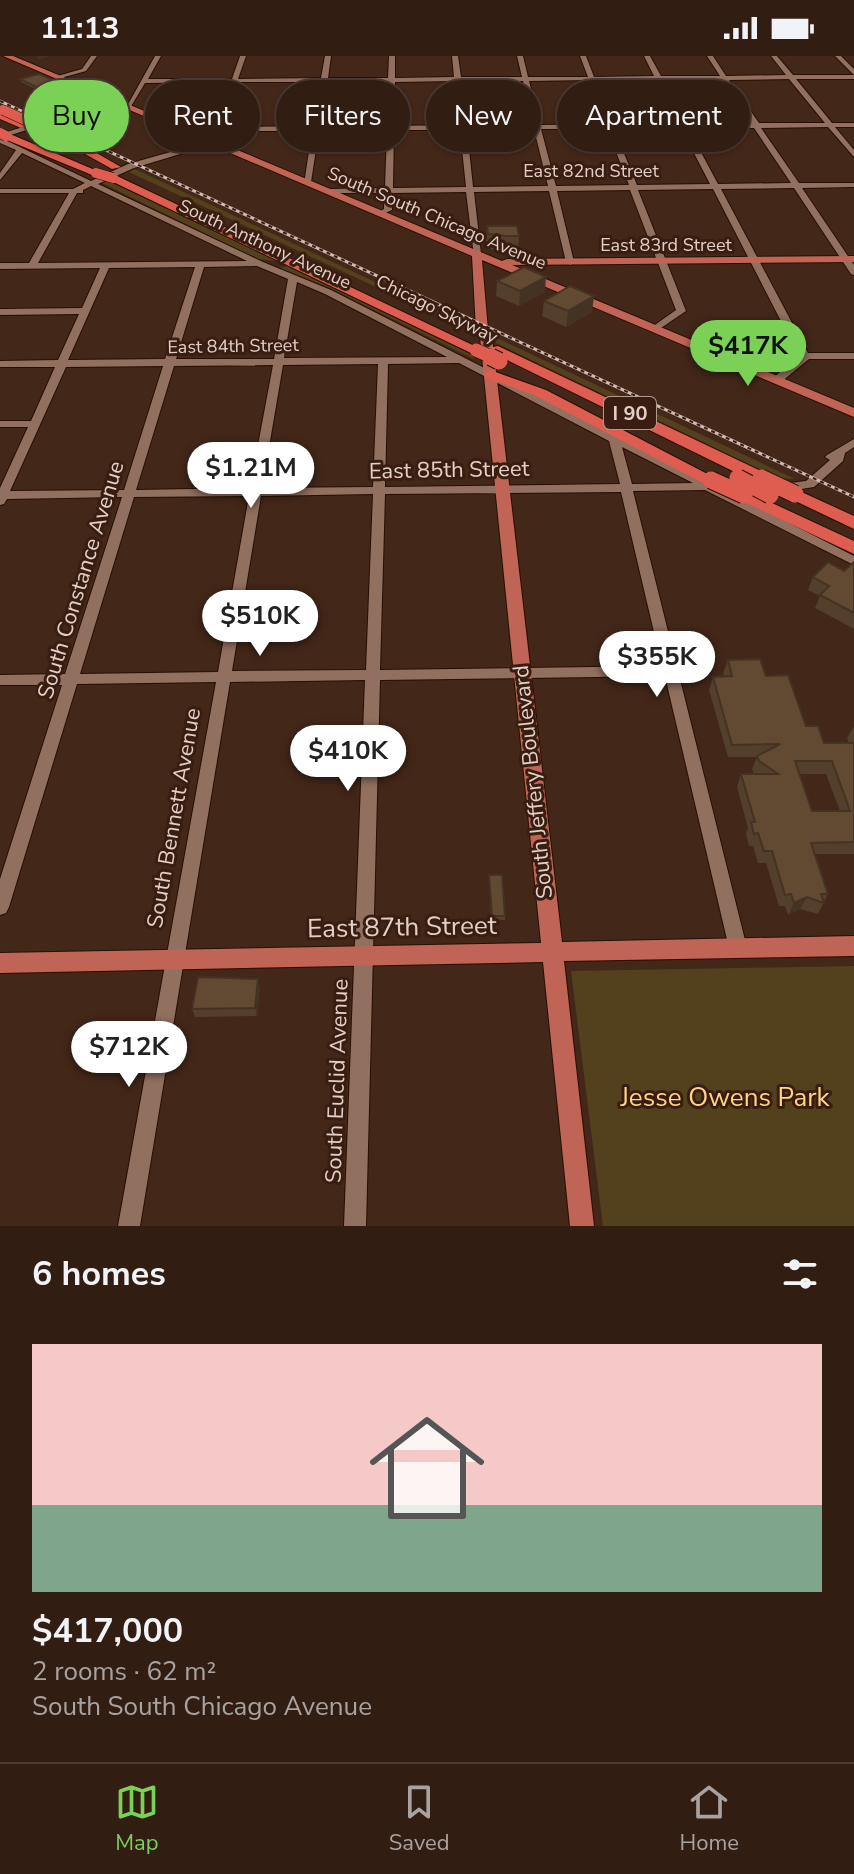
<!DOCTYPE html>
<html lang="en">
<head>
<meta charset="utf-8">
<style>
  body { margin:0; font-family:"Nunito Sans",sans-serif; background:#3d2a21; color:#f1f3f6; height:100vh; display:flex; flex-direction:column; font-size:30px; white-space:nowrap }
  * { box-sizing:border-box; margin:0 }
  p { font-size:26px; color:#a8a2a0 }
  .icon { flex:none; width:44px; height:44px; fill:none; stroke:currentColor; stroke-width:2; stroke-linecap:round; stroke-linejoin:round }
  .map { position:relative; height:1170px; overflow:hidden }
  .details { display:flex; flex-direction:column; background:#321d13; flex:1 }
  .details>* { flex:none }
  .top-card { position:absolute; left:24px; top:24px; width:806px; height:72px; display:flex; gap:16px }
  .price { position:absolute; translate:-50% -68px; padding:0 18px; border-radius:28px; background:#fff; color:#222; font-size:26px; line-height:52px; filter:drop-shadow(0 2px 4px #0008) }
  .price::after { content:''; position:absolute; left:50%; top:48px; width:24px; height:18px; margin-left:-12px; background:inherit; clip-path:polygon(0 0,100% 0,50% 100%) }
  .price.on { background:#7ad156; color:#111 }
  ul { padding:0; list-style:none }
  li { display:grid; align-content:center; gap:16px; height:424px; padding:0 32px }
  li+li { border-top:2px solid #4d3b33 }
  li span { display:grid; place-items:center; height:248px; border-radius:0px; color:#555 }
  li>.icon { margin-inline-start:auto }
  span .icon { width:144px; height:144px; fill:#fffc; stroke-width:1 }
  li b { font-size:34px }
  h2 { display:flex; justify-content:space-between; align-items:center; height:96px; padding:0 32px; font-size:34px }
  .pill { padding:0 28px; border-radius:36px; background:#321d13; box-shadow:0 2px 6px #0004,0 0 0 2px #4d3b33; font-size:28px; line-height:72px }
  .pill.on { background:#7ad156; color:#111 }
  .status { display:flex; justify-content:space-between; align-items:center; height:56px; padding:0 40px; background:#321d13; direction:ltr }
  .status svg { height:22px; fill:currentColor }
  .dock { display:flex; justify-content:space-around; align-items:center; height:112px; border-top:2px solid #4d3b33; background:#321d13; font-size:22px; color:#a8a2a0 }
  .dock a { display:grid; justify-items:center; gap:4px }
  .dock .on { color:#7ad156 }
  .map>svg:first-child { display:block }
</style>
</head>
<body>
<div class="status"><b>11:13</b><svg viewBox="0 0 49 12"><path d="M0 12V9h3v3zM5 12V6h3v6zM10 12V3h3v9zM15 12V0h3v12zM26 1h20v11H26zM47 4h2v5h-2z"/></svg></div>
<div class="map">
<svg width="854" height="1170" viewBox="0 0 854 1170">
  <rect width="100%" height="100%" fill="#432719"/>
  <!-- green -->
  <path fill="#53411d" d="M135 113 475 273V277L129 116Z
    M106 124 277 205 257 203 100 126Z
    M287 210 477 301 472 302 329 232 279 212Z
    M495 281 795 423 778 422 496 287Z
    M854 910V1170H603L571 915Z"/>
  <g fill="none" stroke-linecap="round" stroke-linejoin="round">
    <!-- minor casing -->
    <g stroke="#280f03" stroke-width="2">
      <path id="minor" d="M91 0H97L86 15 57 23 54 21 82 13Z
        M155 0H161L148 23H232L240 0H246L238 23 321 22 325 0H331L328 22H388L389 0H395V22L454 21 452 0H458L461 21H522L517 0H523L528 21H588L580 0H586L594 21 654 20 644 0H650L661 20H720L707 0H713L726 20 786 19 771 0H777L793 19H854V23H796L832 67H854V71H835L854 94V101L828 71 761 72 799 127H854V131L802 132 854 209V219L851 218 794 132 721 133 808 297H854V303H809L781 326H773V322L799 300 713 133 638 134 686 255 655 276 650 273 652 271 676 254 630 134 557 135 574 206 570 209 566 206 549 135 474 136 481 198 474 200 466 136 392 137V154L381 159 377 157 384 153V137H325V133H328L385 132 387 74H319L311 126 304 128 312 75H219L196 83V79L218 71 215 69 231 26 145 27 130 52H126ZM789 23 825 67H759L729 24ZM589 24 606 68 540 69 529 25ZM596 24H656L679 68H613ZM663 24H723L751 68H686ZM455 25 459 69 394 70 395 26ZM461 25H523L533 69H466ZM237 26H320L313 70 220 71ZM327 26H388L387 70H320ZM681 72 710 128 637 129 614 73ZM688 72H754L791 127 718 128ZM534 73 548 130 473 131 467 74ZM541 73H607L629 129 556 130ZM394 74H460L466 131 393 132Z
        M835 0H841L854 13V19Z
        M115 43 117 46 1 82 91 125 128 108 213 84V88L134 112 98 128 263 206 331 234 854 500V509L705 434 633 435 747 892 744 898 738 900 732 898 729 892 665 620 380 624 366 1170H344L365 624 230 626 140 1170H118L216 626 77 628 9 851 6 857 0 859V823L62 629H0V619L65 618 122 441 7 443 4 448 0 449V432L28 371H0V365H31L55 311H0V305L58 304 79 258 0 259V253L82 252 100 212 0 213V207H29L69 137H0V133H73L85 127 22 97 0 124V117L16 94 0 87V78ZM91 130 247 205 38 207 77 137H83V134ZM257 210 288 223 274 303H176L204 211ZM195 211 165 303 68 304 109 212ZM297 226 325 238 447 301 284 302ZM459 307 609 385 620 428 385 431 388 308ZM378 308 373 431 262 432 283 309ZM273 309 250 432 136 434 174 310ZM163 310 124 434 10 435 66 311ZM622 391 693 427 632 428ZM621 436 662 610 380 614 385 438ZM373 438 366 614 232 615 261 440ZM249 440 218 616 80 618 134 441Z
        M854 383V391L845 397 843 405 814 431 782 436 776 432 782 428 806 425 830 404 825 401 827 399Z"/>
    </g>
    <!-- major casing -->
    <g stroke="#280f03" stroke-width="2">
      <path id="major" d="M3 0H13L502 205 507 203 854 200V206L512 209 854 352V361L482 204 488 274 492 281 562 886 854 880V900L564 905 594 1170H570L543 906 0 917V897L541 887 480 281 476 274 472 200Z"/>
    </g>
    <!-- highway casing -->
    <g stroke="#280f03" stroke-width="2">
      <path id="highway" d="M0 56 25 67 26 69 21 72 0 63Z
        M25 71H33L59 83V80H67L121 111 112 113 76 93 67 95 25 75Z
        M2 78H10L102 117 92 119 2 82Z
        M109 120H117L483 294 481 297H471L109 124Z
        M498 290 767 418 769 422 767 426H755L493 297V291Z
        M490 314 546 334 719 424 711 429 705 428 536 340 485 321 483 318Z
        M795 433 854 460V473L789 442 786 438Z
        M744 434 854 485V498L738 443 735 439Z"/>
    </g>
    <!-- minor -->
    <use href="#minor" fill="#917060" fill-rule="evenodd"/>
    <!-- major -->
    <use href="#major" fill="#c06556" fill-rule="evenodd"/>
    <!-- highway -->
    <use href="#highway" fill="#df5d50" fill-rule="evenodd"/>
    <!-- rail casing -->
    <g stroke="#cfbbb2" stroke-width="3">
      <path id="rail" d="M0 45 854 441"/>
    </g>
    <!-- rail -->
    <use href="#rail" stroke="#381d10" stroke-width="2" stroke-dasharray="4" stroke-linecap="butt"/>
    <!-- highway-bridge-far2 casing -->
    <g stroke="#280f03" stroke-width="11" stroke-linecap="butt">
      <path id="highway-bridge-far2" d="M3 54 38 70
        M0 77 6 80
        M96 117 113 122"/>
    </g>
    <!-- highway-bridge-far1 casing -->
    <g stroke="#280f03" stroke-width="14" stroke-linecap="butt">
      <path id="highway-bridge-far1" d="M476 294 496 303"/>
    </g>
    <!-- highway-bridge casing -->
    <g stroke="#280f03" stroke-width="19" stroke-linecap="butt">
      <path id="highway-bridge" d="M491 301 499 305
        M738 422 770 439
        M761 422 795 438
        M711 424 744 439"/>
    </g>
    <!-- highway-bridge-far2 -->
    <use href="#highway-bridge-far2" stroke="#df5d50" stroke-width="10"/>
    <!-- highway-bridge-far1 -->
    <use href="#highway-bridge-far1" stroke="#df5d50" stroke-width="13"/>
    <!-- highway-bridge -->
    <use href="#highway-bridge" stroke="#df5d50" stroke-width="17"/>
  </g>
  <!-- wall -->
  <path fill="#533f2b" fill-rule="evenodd" d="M20 23 72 32 73 35 51 41 21 26Z
    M487 170 519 180 518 195H505L488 193 486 185Z
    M497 225 545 236 519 250 496 240Z
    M544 245 592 256 566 271 542 260Z
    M854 506V573L815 552 820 540 808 534 813 521 844 515Z
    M728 604 766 620 806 670 824 687H849L847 682 854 670V798H815L828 838 818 858 800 853 788 859 785 850H779L766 807H758L753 790H749L746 778 748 772 737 731 741 718H754L752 713 757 701H728L709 634 713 621H725L723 617ZM800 718H826L840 755H812Z
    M489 819 505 860V864H491Z
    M260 930 257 960 195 961 192 953Z"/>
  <!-- shaded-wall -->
  <path fill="#443323" d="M37 0H52L38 4Z
    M72 32 73 35 51 41 50 38Z
    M546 221 545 236 519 250 520 235Z
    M594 240 592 256 566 271 568 255Z
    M807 841 800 853 788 859 794 847Z
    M258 923 260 930 257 960 255 952Z"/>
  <!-- building -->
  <path fill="#614932" stroke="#443323" stroke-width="2" fill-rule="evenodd" d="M39 18 72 32 50 38 20 23Z
    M487 170H517L519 180H506L488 178Z
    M524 211 546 221 520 235 497 225Z
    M570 230 594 240 568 255 544 245Z
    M828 506 844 515 854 506V557L820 539 829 530 813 521Z
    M760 603 766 620 788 619 806 670H818L824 687H854V786L811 787 828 838H821L824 847 807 841 794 847 791 838 785 839 772 795H764L758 777 754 778 751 766H755L741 718H778L759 705 757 700 780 688 732 689 713 621 732 620 728 604ZM795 705H832L850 755H812Z
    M489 819H502L505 860H492Z
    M198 921 258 923 255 952 192 953Z"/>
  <g text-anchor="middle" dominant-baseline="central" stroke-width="6" stroke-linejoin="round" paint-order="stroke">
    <!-- far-street labels -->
    <g font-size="18" fill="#e2cfc7" stroke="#381d10">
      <text x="591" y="115">East 82nd Street</text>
      <text transform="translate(437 162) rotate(23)">South South Chicago Avenue</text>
      <text transform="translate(265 188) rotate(25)">South Anthony Avenue</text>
      <text x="666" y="189">East 83rd Street</text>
      <text transform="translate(437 253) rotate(26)">Chicago Skyway</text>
      <text transform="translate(233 290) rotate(-1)">East 84th Street</text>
    </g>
    <!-- shield labels -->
    <rect fill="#381d10" stroke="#af9a90" stroke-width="2" x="604" y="341" width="52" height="32" rx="6"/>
    <g font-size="20" font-weight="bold" fill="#e2cfc7">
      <text x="630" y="357">I 90</text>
    </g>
    <!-- street labels -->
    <g font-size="22" fill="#e2cfc7" stroke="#381d10">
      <text transform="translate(449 414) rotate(-1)">East 85th Street</text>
      <text transform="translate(81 524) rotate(-73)">South Constance Avenue</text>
      <text transform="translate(533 726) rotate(-96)">South Jeffery Boulevard</text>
      <text transform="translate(174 762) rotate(-80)">South Bennett Avenue</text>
      <text transform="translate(337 1025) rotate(-88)">South Euclid Avenue</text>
    </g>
    <!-- near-street labels -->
    <g font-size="26" fill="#e2cfc7" stroke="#381d10">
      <text transform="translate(402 871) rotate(-1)">East 87th Street</text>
    </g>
    <!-- near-park labels -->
    <g font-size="26" fill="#fed585" stroke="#381d10">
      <text x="725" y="1041">Jesse Owens Park</text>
    </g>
  </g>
</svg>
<b class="price on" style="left:748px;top:332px">$417K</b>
<b class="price" style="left:251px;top:454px">$1.21M</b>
<b class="price" style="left:260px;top:602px">$510K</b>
<b class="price" style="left:657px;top:643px">$355K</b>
<b class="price" style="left:348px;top:737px">$410K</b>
<b class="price" style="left:129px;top:1033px">$712K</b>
<div class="top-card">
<a class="pill on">Buy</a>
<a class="pill">Rent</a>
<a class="pill">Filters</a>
<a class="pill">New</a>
<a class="pill">Apartment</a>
</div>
</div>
<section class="details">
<h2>6 homes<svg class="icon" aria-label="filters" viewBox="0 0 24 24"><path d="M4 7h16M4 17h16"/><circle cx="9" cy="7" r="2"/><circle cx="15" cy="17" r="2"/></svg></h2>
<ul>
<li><span style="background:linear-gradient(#f6c9c9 65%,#7fa58c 0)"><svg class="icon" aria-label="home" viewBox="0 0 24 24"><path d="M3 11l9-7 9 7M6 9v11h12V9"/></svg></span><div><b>$417,000</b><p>2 rooms · 62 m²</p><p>South South Chicago Avenue</p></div></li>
</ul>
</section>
<nav class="dock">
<a class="on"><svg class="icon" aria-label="map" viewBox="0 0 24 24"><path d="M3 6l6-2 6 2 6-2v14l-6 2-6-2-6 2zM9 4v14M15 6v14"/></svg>Map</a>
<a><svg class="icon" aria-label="saved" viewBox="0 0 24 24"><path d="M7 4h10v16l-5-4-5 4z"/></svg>Saved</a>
<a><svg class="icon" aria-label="home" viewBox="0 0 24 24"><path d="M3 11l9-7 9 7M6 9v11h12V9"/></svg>Home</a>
</nav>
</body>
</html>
